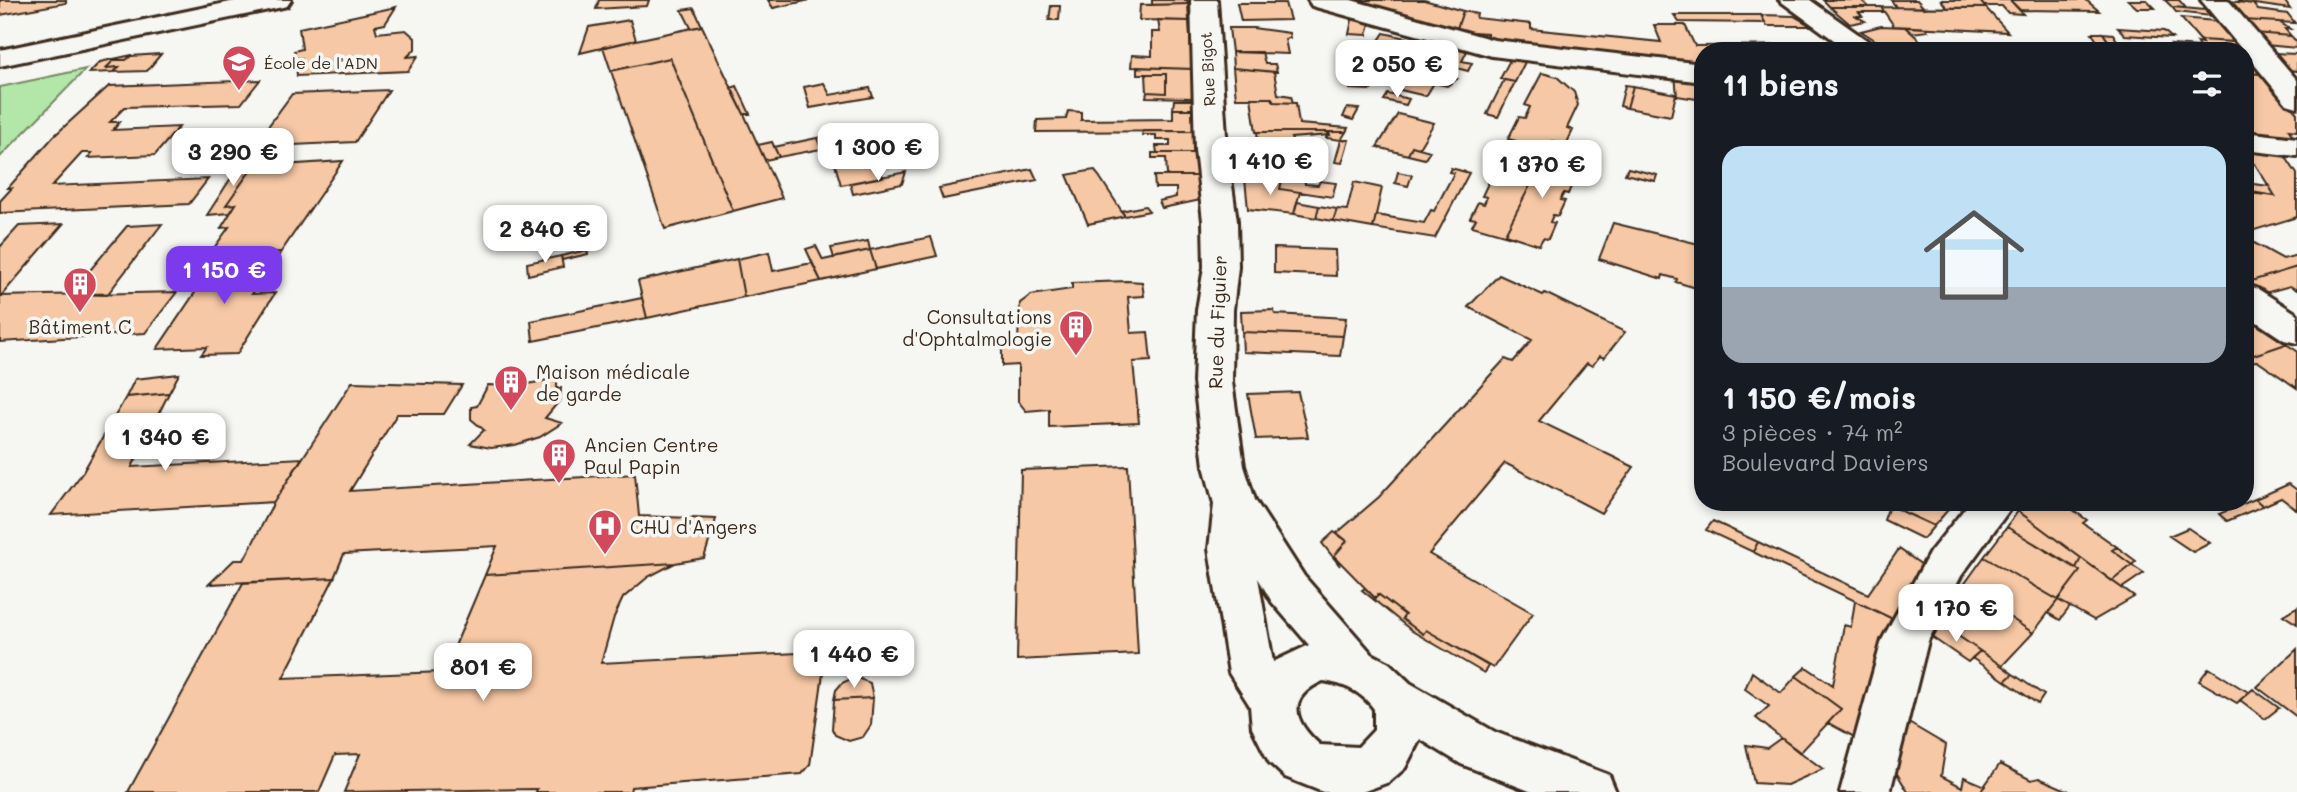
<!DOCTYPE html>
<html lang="fr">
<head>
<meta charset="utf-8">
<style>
  body { margin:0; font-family:Mali,sans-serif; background:#20242c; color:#f1f3f6; height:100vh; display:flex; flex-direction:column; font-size:26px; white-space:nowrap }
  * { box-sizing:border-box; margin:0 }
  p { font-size:23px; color:#9ea1a6 }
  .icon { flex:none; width:38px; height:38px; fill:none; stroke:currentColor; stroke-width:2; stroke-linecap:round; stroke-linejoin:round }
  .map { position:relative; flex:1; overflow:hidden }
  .side { position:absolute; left:1694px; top:42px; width:560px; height:469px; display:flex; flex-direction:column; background:#171b24; border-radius:28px; box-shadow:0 4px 10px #0003 }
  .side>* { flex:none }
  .price { position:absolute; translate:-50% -60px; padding:0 16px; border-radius:14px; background:#fff; color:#222; font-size:23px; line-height:46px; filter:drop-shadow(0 2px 4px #0008) }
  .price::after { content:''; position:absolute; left:50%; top:42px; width:21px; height:16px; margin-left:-10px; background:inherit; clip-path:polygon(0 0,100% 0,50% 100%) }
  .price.selected { background:#7c3aed; color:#fff }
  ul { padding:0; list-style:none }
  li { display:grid; align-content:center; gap:14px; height:371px; padding:0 28px }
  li+li { border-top:2px solid #363941 }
  li span { display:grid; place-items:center; height:217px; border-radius:21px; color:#555 }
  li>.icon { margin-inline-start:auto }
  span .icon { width:126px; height:126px; fill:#fffc; stroke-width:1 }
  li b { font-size:30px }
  h2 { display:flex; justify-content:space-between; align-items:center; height:84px; padding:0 28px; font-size:30px }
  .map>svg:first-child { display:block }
</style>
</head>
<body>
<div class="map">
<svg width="2297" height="792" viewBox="0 0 2297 792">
  <rect width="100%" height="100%" fill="#f6f6f2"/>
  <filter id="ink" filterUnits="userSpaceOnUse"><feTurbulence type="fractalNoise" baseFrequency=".0143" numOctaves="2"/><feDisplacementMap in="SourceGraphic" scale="14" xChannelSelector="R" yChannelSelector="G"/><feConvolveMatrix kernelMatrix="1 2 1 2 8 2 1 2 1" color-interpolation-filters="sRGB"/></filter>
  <g filter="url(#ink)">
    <!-- green -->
    <path fill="#b2e7a9" stroke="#768864" stroke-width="2" d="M86 69 0 157V87Z"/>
    <!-- building -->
    <path fill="#f6c8a5" stroke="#3b2a1e" stroke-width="2" d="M0 0H66V3L0 15Z
      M599 0H649L647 6 596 9Z
      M768 0H810L773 8Z
      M1152 0H1187L1188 4 1152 5Z
      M1344 0H1424L1463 11 1456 31Z
      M1823 0H1861L1869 7H1830Z
      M1891 0H1917L1924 8 1896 7Z
      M1941 0H1979L1986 8H1947Z
      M1979 0H2010L2023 14 2008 13 2002 6H1984Z
      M2010 0H2086L2099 11 2020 10Z
      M2128 0H2147L2155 8H2137Z
      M2165 0H2179L2186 8 2172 7Z
      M2239 0H2284L2290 9 2241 2Z
      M2230 1 2253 4 2258 10 2288 14 2295 23 2243 20Z
      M1237 3H1285L1290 20 1241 21Z
      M1188 4 1189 21 1139 20 1140 5Z
      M1051 6H1060L1059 20H1049Z
      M396 7 385 24 375 26 377 33 406 30 415 38V49L407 57 418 56 408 71 297 76 296 61H302V58H295L294 51 302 49 299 28Z
      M1830 7H1881L1884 12H1859L1862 16H1856L1865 21 1850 24Z
      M1881 7 1986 8 2008 32 1894 26Z
      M2172 7 2205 10 2211 16 2176 12Z
      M694 8 702 26 691 28 682 10Z
      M1463 11 1477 14 1476 18 1531 24V29L1661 42 1654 25H1685L1695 46 1825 45 1847 51H1703V61H1675L1487 40V33L1456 31Z
      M1353 15 1371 20 1367 35 1349 34Z
      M1674 15H1761L1765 23 1679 22Z
      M1761 15 1794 16 1811 26H1767Z
      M2181 18 2215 21 2234 42 2200 40Z
      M630 20 636 40 580 53 589 27Z
      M1158 20 1189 21 1192 69 1131 67 1132 55 1152 56V32H1160Z
      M2243 20 2279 22 2290 29H2285L2291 36 2255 33Z
      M702 26 744 114 782 198 733 211 670 58 611 71 603 47Z
      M1881 26 1905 27 1932 51H1951H1892L1861 31Z
      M1905 27 1926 28 1928 31 1912 33Z
      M1229 28H1253L1289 33 1290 38 1285 39 1288 54 1232 52Z
      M2118 28 2164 31 2172 38 2125 35Z
      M1384 33 1406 38 1386 68 1364 63Z
      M2092 33H2103L2114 51H2103Z
      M2103 33 2113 34 2123 50 2114 49Z
      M2255 33 2291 36 2297 42V48L2266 45Z
      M1424 38 1456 45 1455 48 1467 51 1462 61 1472 63 1468 71 1412 56Z
      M2200 40 2234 42 2241 51H2175L2171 45 2200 47 2197 42 2202 43Z
      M1232 52H1262L1265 64H1275L1277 72 1233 68Z
      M2273 53 2297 54V71L2289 70Z
      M161 54 147 71 114 72 119 67 106 68 114 60H126L131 56Z
      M132 55 126 60H114L106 68 119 67 114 72 89 73 100 62Z
      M1512 56 1527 58 1515 82 1500 79Z
      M2245 57H2247L2262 74 2245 73Z
      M670 58 733 211 665 229 611 71Z
      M1410 60 1443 67 1441 70 1455 73 1452 78 1457 79 1447 86 1434 83 1426 96 1392 88Z
      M1137 67 1192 69 1194 98 1146 97 1147 92 1166 93V74H1137Z
      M1233 68 1274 72 1278 94 1291 96 1293 103 1274 102 1272 98H1236Z
      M1357 72 1381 75 1377 82 1355 80Z
      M1542 73 1557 77 1574 92 1578 105 1567 128 1573 130 1566 145 1553 141 1505 234 1515 238 1472 226 1476 219 1470 218 1478 202 1484 204 1487 197 1482 196 1489 181 1495 182 1498 176 1493 175 1500 161 1505 162 1516 141 1508 139 1519 117 1525 118 1530 107 1525 105Z
      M2245 73 2262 74 2297 113V131L2289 130 2295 140 2245 134Z
      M1146 74H1166V93L1147 92Z
      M1675 75 1703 79V100L1677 96Z
      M260 80 241 104 125 107 110 122H120L113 130 179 127 155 155 88 158 92 153H82L52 186 208 179 189 204 0 213V201L12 188H8L54 136 109 86Z
      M1351 80H1355L1377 82 1371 90 1350 89Z
      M1504 80 1515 82 1498 117 1487 114Z
      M824 83 830 95 870 88 873 97 810 108 804 87Z
      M1625 85 1633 86 1627 108 1620 106Z
      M737 86 750 114H744L731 88Z
      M1633 86 1676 94 1671 116 1627 108Z
      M389 90 355 142 253 147 292 94Z
      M1388 94 1409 99 1406 105 1384 100Z
      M1251 98H1272L1274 102 1296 103 1299 124 1348 128 1346 132H1256Z
      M1174 100H1194V109H1173Z
      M1347 108 1359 109 1353 120 1343 117Z
      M1173 109H1194L1196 131 1036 132 1037 120 1066 119 1068 111 1081 112V120L1173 119Z
      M1398 114 1434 123 1419 148 1412 146 1408 155 1377 147Z
      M889 123 892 135 821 149 817 138Z
      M1143 131H1196L1197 153H1157L1156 146H1170V140H1156V135H1142Z
      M1257 132H1329L1330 135 1291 138 1293 143H1284L1283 159 1242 155 1241 142 1258 141Z
      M1329 132H1346L1341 140 1326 138Z
      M817 138 821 149 779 157 774 147Z
      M869 139 883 177 841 185 830 147Z
      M1341 140H1349L1342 163 1335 162Z
      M1511 140 1516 141 1505 162 1500 161Z
      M1553 141 1566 145 1554 166 1572 171 1569 178 1574 179 1568 194 1564 193 1560 200 1565 201 1558 216 1553 215 1550 222 1555 223 1548 239 1543 238 1539 245 1505 234Z
      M772 142 779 157 765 160 758 145Z
      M1412 146 1430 151 1425 159 1408 155Z
      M2245 150 2285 156 2297 174V217L2245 233V191L2275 196 2255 164 2245 163Z
      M1152 153H1197L1199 176H1167L1166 158H1152Z
      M1242 155 1276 158V165L1304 168 1305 184 1318 185 1320 181 1336 183 1332 197 1280 189 1282 180 1245 179Z
      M263 160 259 166 253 167 226 205 236 204 230 213 207 215 242 161Z
      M343 161 281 252 209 255 229 227 221 228 236 204 226 205 253 167Z
      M1451 168 1469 173 1435 238 1373 228 1376 215 1424 223 1431 210 1434 211 1454 173 1449 172Z
      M1628 168 1657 175 1655 181 1625 174Z
      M1032 169 1037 180 943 199 939 188Z
      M1094 170 1099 176 1125 216 1088 224 1067 175Z
      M906 172 902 184 853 194 850 183Z
      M1398 172 1412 175 1408 186 1395 183Z
      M1154 176H1199L1201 200 1162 208 1159 201 1176 197V188H1155Z
      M1245 179 1282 180 1280 189 1300 192 1294 214 1248 209Z
      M1354 182 1382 188 1373 228 1333 221 1337 209 1347 210Z
      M2245 183 2269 186 2275 196 2249 193 2245 191Z
      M1297 202 1319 206 1316 218 1294 214Z
      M1145 206 1149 211 1125 216 1121 211Z
      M1319 206 1337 209 1333 221 1316 218Z
      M1613 223 1703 245V290L1676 282 1677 279 1663 275 1662 279 1599 259Z
      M63 224 1 296H0V247L19 226Z
      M162 224 107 295 70 294 127 226Z
      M931 237 937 256 876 269 870 250Z
      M2245 238 2283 259 2297 255V267L2248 282 2245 280Z
      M868 241 870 250 834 258 831 248Z
      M816 246 823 260 870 250 876 269 821 281 806 249Z
      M1274 248 1335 250 1336 276 1274 273Z
      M587 250 588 254 562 260 561 256Z
      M281 252 252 294 275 293 237 354 201 355 207 347 157 349 221 254Z
      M769 252 773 271 812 263 821 281 744 297 737 259Z
      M561 256 563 267 528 275 527 263Z
      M737 259 744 297 647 318 638 281Z
      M2297 267V290L2290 286 2265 293 2248 282Z
      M1499 275 1543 295 1545 293 1625 332 1604 358 1600 356 1592 366 1587 363 1539 421 1634 467 1601 513 1505 463 1429 554 1533 613 1493 668 1426 630 1423 634 1402 619 1405 615 1378 594 1375 598 1334 556 1347 541 1337 533 1379 497 1505 359 1513 362 1532 340 1468 307Z
      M1127 281 1142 282 1144 296 1128 297 1131 333 1148 332 1151 361 1133 362 1139 423 1049 427V409L1026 411 1018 401V365L1002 366V340H1018L1020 303 1031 295 1072 289V283Z
      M177 292 145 333 0 342V296Z
      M642 298 647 318 533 341 531 321Z
      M1273 310 1275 314 1346 318 1343 336 1242 332 1241 311Z
      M2245 317 2286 344 2245 358Z
      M1242 332 1343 336 1340 356 1243 352Z
      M2286 344 2297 351V388L2257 361 2245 362V358Z
      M179 374 169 393 126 397 135 379Z
      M557 378V389L561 388 560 400 545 418 562 423 540 437 515 445 491 448 470 444 484 430 471 419V407L477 406 488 385 519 386Z
      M352 382 462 385 444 414H397L350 491 635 474 639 516 716 519 704 558 675 563 485 575 497 546 344 554 334 578 209 584 234 560H244L274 502Z
      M1298 392 1308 437 1256 439 1248 394Z
      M169 393 132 467 302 458 274 502 51 515 83 472 126 397Z
      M162 425 156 437 147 438 153 426Z
      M1128 466 1138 654 1017 660 1021 470Z
      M2289 484 2297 490V510L2281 498 2263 506 2255 499Z
      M2255 499 2263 506 2227 521 2219 514Z
      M1897 502H1949L1953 504 1934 526 1895 508Z
      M2025 502H2062L2087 520 2083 523 2117 547 2112 550 2132 565 2112 581 2018 511Z
      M1889 506 1895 508 1934 526 1923 539 1884 520Z
      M2018 511 2081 558 2076 568 2007 527Z
      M1713 521 1758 542 1753 552 1706 530Z
      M2007 527 2080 571 2058 600 1984 557Z
      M2188 528 2210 543 2193 552 2169 536Z
      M1334 532 1347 541 1334 556 1340 566 1322 543Z
      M1758 542 1868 594 1899 549 1928 569 1897 621 1753 552Z
      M2117 547 2136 561 2132 565 2112 550Z
      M1984 557 2058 600 2033 633 1963 586Z
      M2081 558 2122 588 2134 597 2094 620 2058 600 2080 571 2076 568Z
      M675 563 648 577 623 598 614 617 601 663 818 652 825 660 810 765 802 774 631 787 630 792H536L537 789 344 792 360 754 335 755 319 792H128L243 583 334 578 283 678 444 672 485 575Z
      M2132 565 2144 573 2122 588 2112 581Z
      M1963 586 2033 633 2002 666 1941 624Z
      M1365 588 1375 598 1378 594 1405 615 1402 619 1423 634 1426 630 1488 666 1484 673 1412 631 1362 590Z
      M2058 600 2070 607 2060 620 2048 613Z
      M1855 601 1897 621 1858 739 1828 723 1841 709 1796 676 1806 667 1833 685 1844 625 1851 627Z
      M2297 607V624L2283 615Z
      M1941 624 1980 651 1968 662 1933 638Z
      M2297 649V717L2257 687Z
      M1980 651 2002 666 2013 674 2005 681 1972 658Z
      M2209 668 2241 688 2249 692 2237 703 2199 681Z
      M1752 672 1781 693 1796 676 1841 709 1800 753 1756 718 1769 706 1745 689Z
      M2013 674 2044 695 2038 704 2005 681Z
      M855 677 870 683 873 698 834 700 836 690 842 683Z
      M2253 689 2279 708 2265 719 2240 700Z
      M873 698 871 725 863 737 849 741 835 735 832 729 834 700Z
      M1907 722 1946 745 1941 776 1962 787 1964 777 1985 786 1980 792H1908L1893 767Z
      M1781 738 1823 769 1787 785 1754 783 1746 745 1767 748Z
      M2000 764 2031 780 2039 778 2071 792H1980Z"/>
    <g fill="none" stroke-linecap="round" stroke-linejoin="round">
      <!-- street casing -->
      <g stroke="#3b2a1e" stroke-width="6">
        <path id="street" d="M1191 0H1217L1227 150 1237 221 1238 267 1233 310 1232 382 1244 466 1255 500 1304 576 1372 654 1389 663 1410 683 1495 732 1609 775 1616 792H1532L1461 764 1420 739 1405 768 1389 782 1362 792H1323L1285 777 1269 762 1252 728 1250 706 1229 673 1209 549 1214 504 1204 466 1194 382 1197 310 1204 267 1203 221 1195 150ZM1258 578 1272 602 1309 645 1273 662ZM1323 681C1344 684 1361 691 1374 709V730L1358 747 1320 745C1294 722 1285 698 1323 681Z
          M1308 0H1351L1494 40 1703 64V82L1492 56 1312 6Z
          M2201 0H2228L2297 80V107L2287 104Z
          M2245 132 2297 138V156L2245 150Z
          M1970 502H2015L1961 576 1928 641 1890 792H1840L1882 640 1930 552Z"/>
      </g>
      <!-- secondary casing -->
      <g stroke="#3b2a1e" stroke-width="6">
        <path id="secondary" d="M240 0H291L287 6 278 8 0 66V50Z
          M1779 0H1810L1882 51H1849Z
          M2245 285 2258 289 2297 314V343L2284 340 2245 314Z"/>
      </g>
      <!-- street -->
      <use href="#street" fill="#f6f6f2" fill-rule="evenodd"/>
      <!-- secondary -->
      <use href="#secondary" fill="#f6f6f2" fill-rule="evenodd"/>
    </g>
  </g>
  <!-- icons -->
  <defs>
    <g id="university-pin" transform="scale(1.75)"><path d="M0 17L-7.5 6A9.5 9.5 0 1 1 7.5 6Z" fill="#d1495b" stroke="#f6f6f2"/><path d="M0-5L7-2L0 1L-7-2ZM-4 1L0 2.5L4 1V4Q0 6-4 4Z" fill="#fff"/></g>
    <g id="building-pin" transform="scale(1.75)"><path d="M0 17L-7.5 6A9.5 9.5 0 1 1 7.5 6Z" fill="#d1495b" stroke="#f6f6f2"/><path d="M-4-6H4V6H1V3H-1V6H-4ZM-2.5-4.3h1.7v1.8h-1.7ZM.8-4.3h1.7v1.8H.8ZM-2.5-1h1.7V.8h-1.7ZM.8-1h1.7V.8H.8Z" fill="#fff"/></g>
    <g id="hospital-pin" transform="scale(1.75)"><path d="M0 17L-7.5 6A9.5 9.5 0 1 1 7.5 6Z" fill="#d1495b" stroke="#f6f6f2"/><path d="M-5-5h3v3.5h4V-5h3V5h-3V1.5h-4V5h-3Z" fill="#fff"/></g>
  </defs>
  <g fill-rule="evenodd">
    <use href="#university-pin" x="239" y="62"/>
    <use href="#building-pin" x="80" y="284"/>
    <use href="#building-pin" x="1076" y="327"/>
    <use href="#building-pin" x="511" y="382"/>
    <use href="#building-pin" x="559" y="455"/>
    <use href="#hospital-pin" x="605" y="526"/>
  </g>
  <g text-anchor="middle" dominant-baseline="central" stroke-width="7" stroke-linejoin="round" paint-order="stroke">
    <!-- far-poi labels -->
    <g font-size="16" fill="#3b2a1e" stroke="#f6f6f2" text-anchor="start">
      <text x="264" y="62">École de l'ADN</text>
    </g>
    <!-- far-street labels -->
    <g font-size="16" fill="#3b2a1e" stroke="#f6f6f2">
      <text transform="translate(1207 69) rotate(-93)">Rue Bigot</text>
    </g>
    <!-- poi labels -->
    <g font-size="19" fill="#3b2a1e" stroke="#f6f6f2" text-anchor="start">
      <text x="1052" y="316" text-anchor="end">Consultations<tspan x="1052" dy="22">d'Ophtalmologie</tspan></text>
      <text x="80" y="326" text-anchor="middle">Bâtiment C</text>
      <text x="536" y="371">Maison médicale<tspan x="536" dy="22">de garde</tspan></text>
      <text x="584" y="444">Ancien Centre<tspan x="584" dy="22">Paul Papin</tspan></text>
      <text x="630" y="526">CHU d'Angers</text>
    </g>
    <!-- street labels -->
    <g font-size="19" fill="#3b2a1e" stroke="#f6f6f2">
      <text transform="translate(1217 322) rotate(-88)">Rue du Figuier</text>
    </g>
  </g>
</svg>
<b class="price" style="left:1397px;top:100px">2 050 €</b>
<b class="price" style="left:878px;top:183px">1 300 €</b>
<b class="price" style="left:233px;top:188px">3 290 €</b>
<b class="price" style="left:1270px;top:197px">1 410 €</b>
<b class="price" style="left:1542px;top:200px">1 370 €</b>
<b class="price" style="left:545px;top:265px">2 840 €</b>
<b class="price selected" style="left:224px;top:306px">1 150 €</b>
<b class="price" style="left:165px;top:473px">1 340 €</b>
<b class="price" style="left:1956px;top:644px">1 170 €</b>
<b class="price" style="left:854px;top:690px">1 440 €</b>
<b class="price" style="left:483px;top:703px">801 €</b>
<section class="side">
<h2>11 biens<svg class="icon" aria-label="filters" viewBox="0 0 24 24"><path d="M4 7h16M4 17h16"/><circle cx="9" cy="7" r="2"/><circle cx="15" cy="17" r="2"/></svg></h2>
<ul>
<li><span style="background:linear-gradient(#bfe0f5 65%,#9aa5b1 0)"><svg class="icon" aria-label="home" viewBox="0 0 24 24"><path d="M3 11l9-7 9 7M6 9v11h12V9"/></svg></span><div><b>1 150 €/mois</b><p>3 pièces · 74 m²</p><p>Boulevard Daviers</p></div></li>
</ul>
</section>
</div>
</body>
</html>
